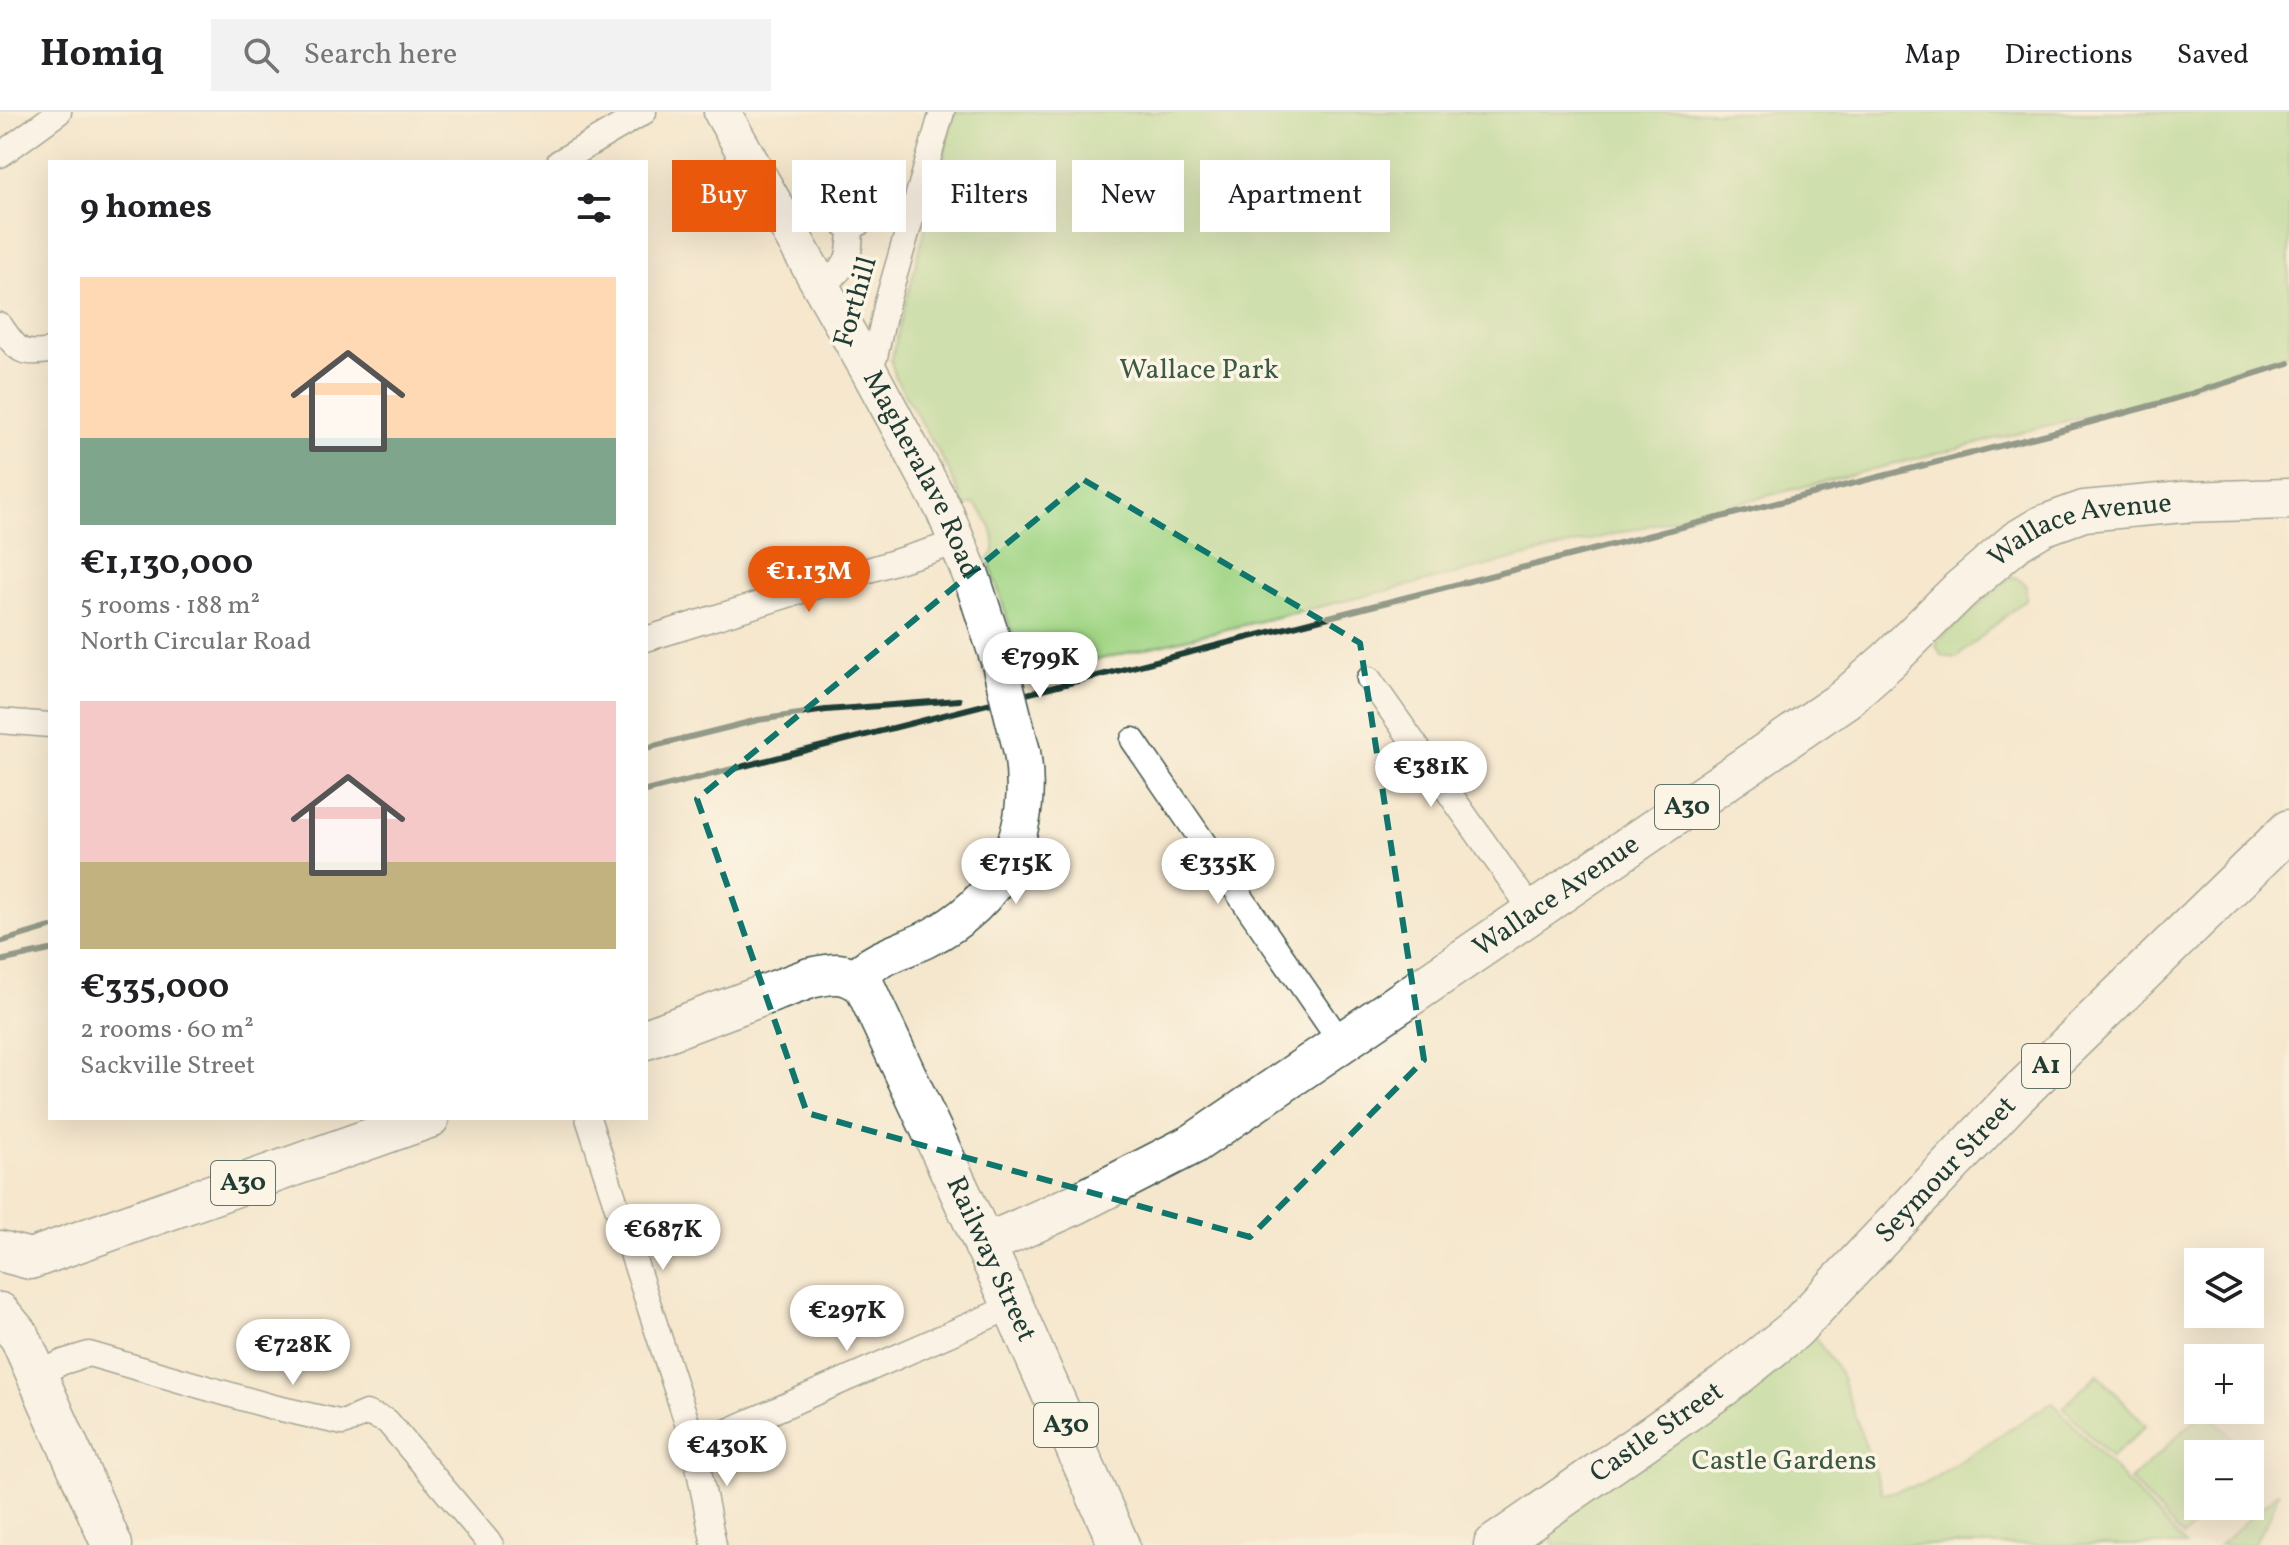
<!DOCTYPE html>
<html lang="en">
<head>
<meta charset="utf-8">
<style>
  body { margin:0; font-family:Vollkorn,serif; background:#f2f2f2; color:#202124; height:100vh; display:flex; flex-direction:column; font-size:30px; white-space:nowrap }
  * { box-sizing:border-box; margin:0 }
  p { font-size:26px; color:#757577 }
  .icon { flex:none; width:44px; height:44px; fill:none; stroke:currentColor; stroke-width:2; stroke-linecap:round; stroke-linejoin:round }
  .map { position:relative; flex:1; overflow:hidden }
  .drawer { position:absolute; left:48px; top:48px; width:600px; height:960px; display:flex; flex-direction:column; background:#fff; border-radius:0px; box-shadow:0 8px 32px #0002 }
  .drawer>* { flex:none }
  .banner { position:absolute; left:672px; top:48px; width:760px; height:72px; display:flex; gap:16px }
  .fabs { position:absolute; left:2184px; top:1136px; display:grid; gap:16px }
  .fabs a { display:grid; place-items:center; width:80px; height:80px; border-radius:0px; background:#fff; box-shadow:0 8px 32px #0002; font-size:40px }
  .price { position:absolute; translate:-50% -68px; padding:0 18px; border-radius:28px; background:#fff; color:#222; font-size:26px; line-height:52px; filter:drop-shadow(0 2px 4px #0008) }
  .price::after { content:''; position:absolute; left:50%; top:48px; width:24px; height:18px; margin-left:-12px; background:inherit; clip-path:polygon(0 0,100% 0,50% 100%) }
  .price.active { background:#ea580c; color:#fff }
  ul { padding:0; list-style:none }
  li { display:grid; align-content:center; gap:16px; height:424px; padding:0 32px }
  li span { display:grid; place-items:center; height:248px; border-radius:0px; color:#555 }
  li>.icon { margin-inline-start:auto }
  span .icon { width:144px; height:144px; fill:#fffc; stroke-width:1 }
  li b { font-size:34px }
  h2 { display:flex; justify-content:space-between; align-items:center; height:96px; padding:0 32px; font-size:34px }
  .pill { padding:0 28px; border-radius:0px; background:#fff; box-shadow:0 8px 32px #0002; font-size:28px; line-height:72px }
  .pill.active { background:#ea580c; color:#fff }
  header { display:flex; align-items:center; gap:48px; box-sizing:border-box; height:112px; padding:0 40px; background:#fff; border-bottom:2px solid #e0e0e0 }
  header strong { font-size:38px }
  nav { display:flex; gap:44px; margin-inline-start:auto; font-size:28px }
  .search { width:560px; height:72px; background:#f2f2f2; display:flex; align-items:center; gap:20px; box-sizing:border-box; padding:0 28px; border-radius:0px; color:#757577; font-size:30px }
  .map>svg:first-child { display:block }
</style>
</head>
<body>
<header>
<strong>Homiq</strong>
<div class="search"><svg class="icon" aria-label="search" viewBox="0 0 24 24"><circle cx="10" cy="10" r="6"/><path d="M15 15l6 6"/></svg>Search here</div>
<nav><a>Map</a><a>Directions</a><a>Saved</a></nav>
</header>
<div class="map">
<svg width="2289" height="1433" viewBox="0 0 2289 1433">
  <rect width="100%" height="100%" fill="#fcf5e5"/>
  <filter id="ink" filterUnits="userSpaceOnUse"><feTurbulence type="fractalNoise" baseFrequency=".0125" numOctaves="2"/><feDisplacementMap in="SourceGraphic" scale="16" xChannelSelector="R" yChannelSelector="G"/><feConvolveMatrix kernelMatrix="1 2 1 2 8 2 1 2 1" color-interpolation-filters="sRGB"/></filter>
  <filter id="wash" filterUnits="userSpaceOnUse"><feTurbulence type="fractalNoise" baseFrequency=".006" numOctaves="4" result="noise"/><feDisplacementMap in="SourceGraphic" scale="32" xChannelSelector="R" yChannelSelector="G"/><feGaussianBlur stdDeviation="1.8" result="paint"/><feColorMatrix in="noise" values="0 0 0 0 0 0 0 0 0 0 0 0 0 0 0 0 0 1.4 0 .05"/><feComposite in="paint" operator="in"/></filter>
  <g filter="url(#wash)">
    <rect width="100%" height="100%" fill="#f5e7cd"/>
    <!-- green -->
    <path fill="#a1d585" stroke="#60895c" stroke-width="2" d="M955 0H2289V241L2142 290 1419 471 1026 565 988 446 993 442C998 425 987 403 974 392L965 394 947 355 895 265 891 249Z
      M2010 465H2015L2026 472V487L1956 546 1943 544 1936 534 1937 530Z
      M1813 1223 1839 1259 1883 1382 1926 1371 2052 1290 2185 1433H1554L1545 1416Z
      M2098 1262 2146 1314 2111 1346 2063 1295Z
      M2206 1298 2247 1342H2198V1394H2216L2183 1425 2130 1368Z
      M2279 1379 2267 1411 2252 1433H2220Z"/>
  </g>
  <g filter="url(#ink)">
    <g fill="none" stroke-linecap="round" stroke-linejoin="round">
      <!-- street casing -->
      <g stroke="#3f564b" stroke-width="27">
        <path id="street" d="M0 43 59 0
          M559 50 644 0
          M836 99a15 15 0 1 1 30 0a15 15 0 1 1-30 0Z
          M821 174C849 152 850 149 851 114
          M0 213C17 237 19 244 50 239
          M868 257 875 245 887 190 942 0
          M646 527 959 430
          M1369 567 1533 800
          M0 609 50 613
          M1133 628 1342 932
          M588 1006 693 1329 714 1433
          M36 1263 63 1250 89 1242 273 1295 343 1311 366 1301 387 1309 491 1433
          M693 1329 712 1326 1013 1194"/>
      </g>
      <!-- secondary casing -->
      <g stroke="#3f564b" stroke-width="39">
        <g id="secondary">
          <path id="s1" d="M722 0 868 257 944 398 972 466 1000 552"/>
          <path d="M855 866C872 847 902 839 925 828 1001 791 1035 722 1022 640"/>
        </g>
      </g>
      <!-- primary casing -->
      <g stroke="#3f564b" stroke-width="43">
        <g id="primary">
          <path id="s2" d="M646 927 810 866C832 861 845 858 864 873L1013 1194 1119 1433"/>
          <path id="s3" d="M984 1133 1076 1092 1193 1032 1845 587 1890 547 1960 478 2017 429 2042 414 2084 399 2183 390 2289 387"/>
          <path d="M0 1139 30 1147 429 1006"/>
          <path d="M0 1201 20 1225 112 1433"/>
          <path id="s4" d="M1494 1433 1725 1273 1794 1218 2015 985 2289 718"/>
        </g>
      </g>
      <!-- street -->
      <use href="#street" stroke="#fff" stroke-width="24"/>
      <!-- secondary -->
      <use href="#secondary" stroke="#fff" stroke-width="36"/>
      <!-- primary -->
      <use href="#primary" stroke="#fff" stroke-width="40"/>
      <!-- rail -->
      <path stroke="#1f3d34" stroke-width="6" d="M646 636 758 608 826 598 959 588
        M646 679 2047 322 2161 291 2289 251
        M0 830 50 815
        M0 849 50 838"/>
      <!-- secondary-bridge casing -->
      <g stroke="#3f564b" stroke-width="39" stroke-linecap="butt">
        <path id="secondary-bridge" d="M1000 552 1022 640"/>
      </g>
      <!-- secondary-bridge -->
      <use href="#secondary-bridge" stroke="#fff" stroke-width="36"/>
    </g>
  </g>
  <!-- marked area -->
  <path d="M0 0H2289V1433H0ZM1084 368 1360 531 1424 948 1250 1125 807 1001 697 687Z" fill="#f5e7cd" fill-opacity=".55" fill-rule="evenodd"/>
  <path fill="none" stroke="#0f766e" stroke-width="6" stroke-dasharray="16 10" stroke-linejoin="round" d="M1084 368 1360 531 1424 948 1250 1125 807 1001 697 687Z"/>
  <g text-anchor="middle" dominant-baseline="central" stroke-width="7" stroke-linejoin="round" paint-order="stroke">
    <!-- shield labels -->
    <g fill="#fcf5e5" stroke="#617469" stroke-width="2">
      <rect x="1655" y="673" width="64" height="44" rx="6"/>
      <rect x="2022" y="932" width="48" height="44" rx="6"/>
      <rect x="211" y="1049" width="64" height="44" rx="6"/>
      <rect x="1034" y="1291" width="64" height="44" rx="6"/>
    </g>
    <g font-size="26" font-weight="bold" fill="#1f3d34">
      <text x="1687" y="695">A30</text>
      <text x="2046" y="954">A1</text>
      <text x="243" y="1071">A30</text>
      <text x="1066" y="1313">A30</text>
    </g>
    <!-- street labels -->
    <g font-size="28" fill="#1f3d34" stroke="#fcf5e5">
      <text transform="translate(856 190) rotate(-74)">Forthill</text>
      <text stroke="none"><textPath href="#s1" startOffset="414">Magheralave Road</textPath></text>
      <text stroke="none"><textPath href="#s3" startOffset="1320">Wallace Avenue</textPath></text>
      <text stroke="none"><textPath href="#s3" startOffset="672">Wallace Avenue</textPath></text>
      <text stroke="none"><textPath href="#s4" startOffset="590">Seymour Street</textPath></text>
      <text stroke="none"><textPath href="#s2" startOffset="534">Railway Street</textPath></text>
      <text stroke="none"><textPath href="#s4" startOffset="198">Castle Street</textPath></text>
    </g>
    <!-- park labels -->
    <g font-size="28" fill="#395b44" stroke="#fcf5e5">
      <text x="1199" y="258">Wallace Park</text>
      <text x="1784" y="1349">Castle Gardens</text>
    </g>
  </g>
</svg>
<div class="fabs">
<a><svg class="icon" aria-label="layers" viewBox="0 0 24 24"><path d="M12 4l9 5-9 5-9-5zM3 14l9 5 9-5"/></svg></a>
<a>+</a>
<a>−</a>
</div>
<b class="price active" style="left:809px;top:502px">€1.13M</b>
<b class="price" style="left:1040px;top:588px">€799K</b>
<b class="price" style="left:1431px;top:697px">€381K</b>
<b class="price" style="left:1016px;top:794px">€715K</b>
<b class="price" style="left:1218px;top:794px">€335K</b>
<b class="price" style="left:663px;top:1160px">€687K</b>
<b class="price" style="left:847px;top:1241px">€297K</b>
<b class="price" style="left:293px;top:1275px">€728K</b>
<b class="price" style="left:727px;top:1376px">€430K</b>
<div class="banner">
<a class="pill active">Buy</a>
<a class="pill">Rent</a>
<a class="pill">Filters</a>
<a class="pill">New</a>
<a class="pill">Apartment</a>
</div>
<section class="drawer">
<h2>9 homes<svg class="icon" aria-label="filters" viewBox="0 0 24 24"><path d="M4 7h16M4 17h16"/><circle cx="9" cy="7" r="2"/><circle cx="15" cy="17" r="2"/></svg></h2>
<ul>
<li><span style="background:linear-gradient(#ffd9b3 65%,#7fa58c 0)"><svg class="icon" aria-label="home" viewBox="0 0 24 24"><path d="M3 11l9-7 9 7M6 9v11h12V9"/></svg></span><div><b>€1,130,000</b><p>5 rooms · 188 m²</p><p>North Circular Road</p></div></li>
<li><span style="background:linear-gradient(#f6c9c9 65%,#c2b280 0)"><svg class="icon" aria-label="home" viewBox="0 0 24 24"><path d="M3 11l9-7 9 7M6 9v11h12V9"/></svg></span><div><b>€335,000</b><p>2 rooms · 60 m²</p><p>Sackville Street</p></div></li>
</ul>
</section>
</div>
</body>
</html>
